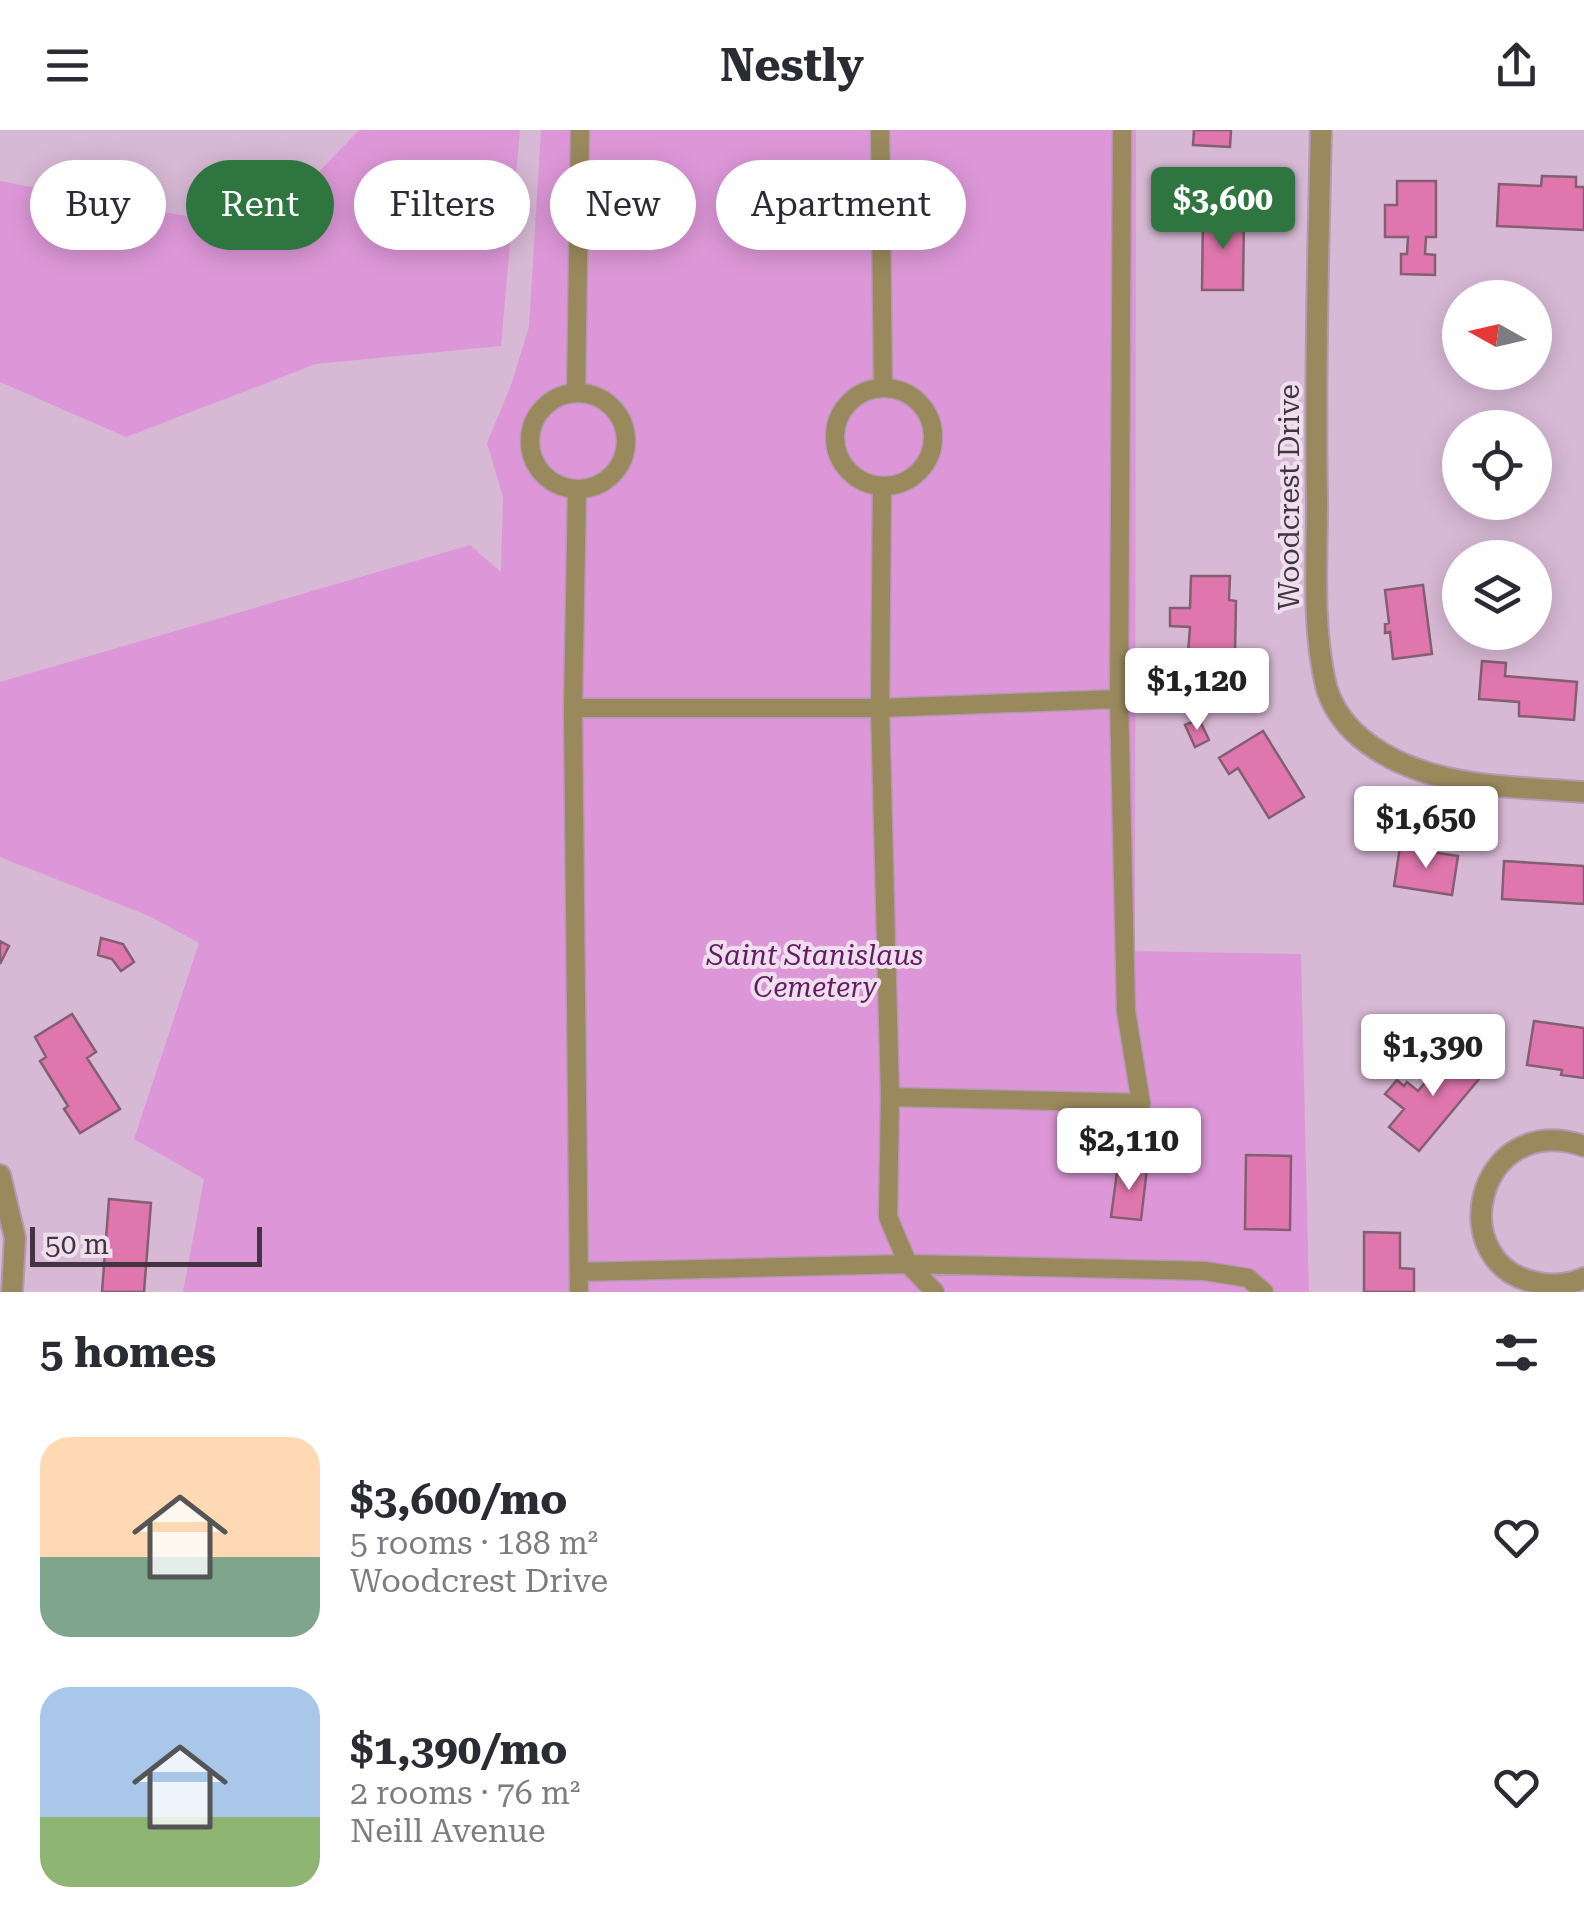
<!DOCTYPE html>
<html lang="en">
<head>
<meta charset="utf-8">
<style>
  body { margin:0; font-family:"Roboto Serif",serif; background:#f2f2f3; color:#2b2b33; height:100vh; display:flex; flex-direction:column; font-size:38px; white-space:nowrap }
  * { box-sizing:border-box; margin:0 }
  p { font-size:32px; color:#7c7c81 }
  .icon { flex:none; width:55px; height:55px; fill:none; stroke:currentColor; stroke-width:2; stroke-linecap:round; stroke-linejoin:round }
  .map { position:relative; height:1162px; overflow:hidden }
  .side { display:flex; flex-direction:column; background:#fff; flex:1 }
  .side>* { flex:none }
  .top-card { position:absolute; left:30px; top:30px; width:1000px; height:90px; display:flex; gap:20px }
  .needle { width:65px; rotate:278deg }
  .controls { position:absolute; left:1442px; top:150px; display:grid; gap:20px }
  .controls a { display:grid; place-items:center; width:110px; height:110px; border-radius:50%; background:#fff; box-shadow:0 5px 25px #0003; font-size:50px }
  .scale { position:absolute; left:30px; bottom:25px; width:232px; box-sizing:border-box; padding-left:10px; border:5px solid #423541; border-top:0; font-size:28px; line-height:35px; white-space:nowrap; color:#423541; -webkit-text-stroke:8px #efdfee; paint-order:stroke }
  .price { position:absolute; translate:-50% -85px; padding:0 22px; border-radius:10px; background:#fff; color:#222; font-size:32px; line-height:65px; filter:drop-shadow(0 2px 5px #0008) }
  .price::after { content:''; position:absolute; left:50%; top:60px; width:30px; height:22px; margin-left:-15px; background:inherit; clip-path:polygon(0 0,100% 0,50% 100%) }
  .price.selected { background:#2f7540; color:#fff }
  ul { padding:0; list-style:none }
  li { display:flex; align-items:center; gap:30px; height:250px; padding:0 40px }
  li span { display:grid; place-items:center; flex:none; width:280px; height:200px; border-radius:30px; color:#555 }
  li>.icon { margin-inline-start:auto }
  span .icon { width:120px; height:120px; fill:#fffc; stroke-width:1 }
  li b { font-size:42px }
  h2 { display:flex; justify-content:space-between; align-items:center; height:120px; padding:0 40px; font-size:42px }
  .pill { padding:0 35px; border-radius:45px; background:#fff; box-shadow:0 5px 25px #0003; font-size:35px; line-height:90px }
  .pill.selected { background:#2f7540; color:#fff }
  header { display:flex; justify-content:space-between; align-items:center; height:130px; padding:0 40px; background:#fff; font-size:45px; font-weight:700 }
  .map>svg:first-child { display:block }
</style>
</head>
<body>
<header><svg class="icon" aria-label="menu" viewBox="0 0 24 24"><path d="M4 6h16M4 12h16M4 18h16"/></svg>Nestly<svg class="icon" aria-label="share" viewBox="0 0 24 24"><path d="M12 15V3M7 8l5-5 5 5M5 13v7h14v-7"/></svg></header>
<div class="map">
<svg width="1584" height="1162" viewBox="0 0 1584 1162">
  <rect width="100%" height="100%" fill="#d8b9d5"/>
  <!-- green -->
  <path fill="#dd97d8" d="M359 0H520L501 216 316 234 126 307 0 252V51L244 97 286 76Z
    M541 0H1136L1135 821 1301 824 1309 1162H183L204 1049 134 1009 199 813 149 786 0 727V552L470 415 501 442 503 367 487 313 511 255 529 197Z"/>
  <!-- building -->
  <path fill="#df76ad" stroke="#845f70" stroke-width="2.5" d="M1194 0H1231L1230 17 1193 15Z
    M1542 46 1576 47V57H1584V100L1497 96 1499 54 1541 56Z
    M1397 51H1436V107H1426L1425 124 1435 125V145L1401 144V124H1407L1408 107H1385V75H1397Z
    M1203 83 1244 84 1243 160H1202Z
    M1191 446H1230L1229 470 1236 471 1235 523H1188L1190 497 1170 496V478H1190Z
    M1423 455 1432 524 1393 529 1390 502 1385 503V494L1389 493 1385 460Z
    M1482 531 1506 533 1505 546 1577 552 1574 590 1519 586V572L1479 569Z
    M1199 589 1209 610 1195 617 1185 595Z
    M1263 601 1304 667 1269 688 1238 638 1229 644 1219 628Z
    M1400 717 1458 726 1452 765 1394 756Z
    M1504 731 1584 736V774L1502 769Z
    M101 808 123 814 134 832 121 841 112 829 98 825Z
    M0 811 9 816 0 834Z
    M72 884 96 922 87 928 120 979 80 1003 64 979 68 976 40 931 46 927 35 907Z
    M1534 891 1584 898V948L1561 945 1562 940 1527 935Z
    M1454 918 1484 943 1419 1021 1389 997 1404 979 1385 964 1397 950 1404 956 1407 952 1418 961Z
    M1246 1025 1291 1026 1290 1100 1245 1099Z
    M1118 1035 1147 1038 1141 1090 1111 1087Z
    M109 1069 151 1073 144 1162H102Z
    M1364 1102 1400 1103V1138L1414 1139V1162H1364Z"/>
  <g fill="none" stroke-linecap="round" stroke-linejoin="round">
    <!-- lane casing -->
    <g stroke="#b499b1" stroke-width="21">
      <path id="lane" d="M880 0 883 258
        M835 307a49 49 0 1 1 98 0a49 49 0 1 1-98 0Z
        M576 262 580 0
        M530 311a48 48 0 1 1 96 0a48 48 0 1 1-96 0Z
        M1119 569 1122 0
        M573 578 577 359
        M890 967 888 1087 908 1134 935 1162
        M579 1142 908 1134 1205 1141 1248 1148 1264 1162
        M579 1162 573 578H880L1119 569 1126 881 1141 973 890 967 880 578 882 356"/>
    </g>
    <!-- street casing -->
    <g stroke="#b499b1" stroke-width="24">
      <path id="street" d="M1321 0C1318 125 1315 249 1317 374 1317 434 1312 497 1326 556 1331 574 1340 588 1353 601 1413 659 1507 656 1584 662
        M1584 1016C1474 979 1442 1138 1539 1153 1555 1156 1569 1155 1584 1148
        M0 1045 15 1108 12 1162"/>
    </g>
    <!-- lane -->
    <use href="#lane" stroke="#9a895c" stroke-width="18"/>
    <!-- street -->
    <use href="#street" stroke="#9a895c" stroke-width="20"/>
  </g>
  <g text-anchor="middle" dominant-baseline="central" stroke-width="8" stroke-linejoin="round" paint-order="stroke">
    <!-- street labels -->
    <g font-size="28" fill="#423541" stroke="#efdfee">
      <text transform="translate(1289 367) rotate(-90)">Woodcrest Drive</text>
    </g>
    <!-- park labels -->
    <g font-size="28" font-style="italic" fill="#651a64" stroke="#efdfee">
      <text x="815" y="825">Saint Stanislaus<tspan x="815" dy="32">Cemetery</tspan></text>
    </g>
  </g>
</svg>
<div class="controls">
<a><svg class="needle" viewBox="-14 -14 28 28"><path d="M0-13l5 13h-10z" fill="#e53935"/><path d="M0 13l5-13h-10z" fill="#7c7c81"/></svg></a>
<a><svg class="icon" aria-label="locate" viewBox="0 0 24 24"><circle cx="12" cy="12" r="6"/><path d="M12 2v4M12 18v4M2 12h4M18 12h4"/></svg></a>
<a><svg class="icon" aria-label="layers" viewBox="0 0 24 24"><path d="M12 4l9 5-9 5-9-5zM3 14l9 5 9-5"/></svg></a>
</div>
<div class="scale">50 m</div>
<b class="price selected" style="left:1223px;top:122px">$3,600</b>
<b class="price" style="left:1197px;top:603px">$1,120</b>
<b class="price" style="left:1426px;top:741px">$1,650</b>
<b class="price" style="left:1433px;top:969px">$1,390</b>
<b class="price" style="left:1129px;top:1063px">$2,110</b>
<div class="top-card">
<a class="pill">Buy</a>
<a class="pill selected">Rent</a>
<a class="pill">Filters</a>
<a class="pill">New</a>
<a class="pill">Apartment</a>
</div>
</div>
<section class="side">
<h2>5 homes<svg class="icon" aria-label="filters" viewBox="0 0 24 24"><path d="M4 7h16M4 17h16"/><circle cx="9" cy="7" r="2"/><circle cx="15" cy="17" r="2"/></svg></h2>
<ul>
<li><span style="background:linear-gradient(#ffd9b3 60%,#7fa58c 0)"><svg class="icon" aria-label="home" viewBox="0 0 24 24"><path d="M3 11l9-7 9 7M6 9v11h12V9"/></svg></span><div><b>$3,600/mo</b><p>5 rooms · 188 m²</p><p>Woodcrest Drive</p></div><svg class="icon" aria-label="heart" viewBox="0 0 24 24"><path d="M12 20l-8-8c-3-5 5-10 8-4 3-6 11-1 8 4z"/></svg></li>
<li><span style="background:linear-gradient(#a9c7e8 65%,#8fb573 0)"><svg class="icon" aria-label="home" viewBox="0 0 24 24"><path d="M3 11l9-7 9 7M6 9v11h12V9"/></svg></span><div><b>$1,390/mo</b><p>2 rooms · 76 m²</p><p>Neill Avenue</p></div><svg class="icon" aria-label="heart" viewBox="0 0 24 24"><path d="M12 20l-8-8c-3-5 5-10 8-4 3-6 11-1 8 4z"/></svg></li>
</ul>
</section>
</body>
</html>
